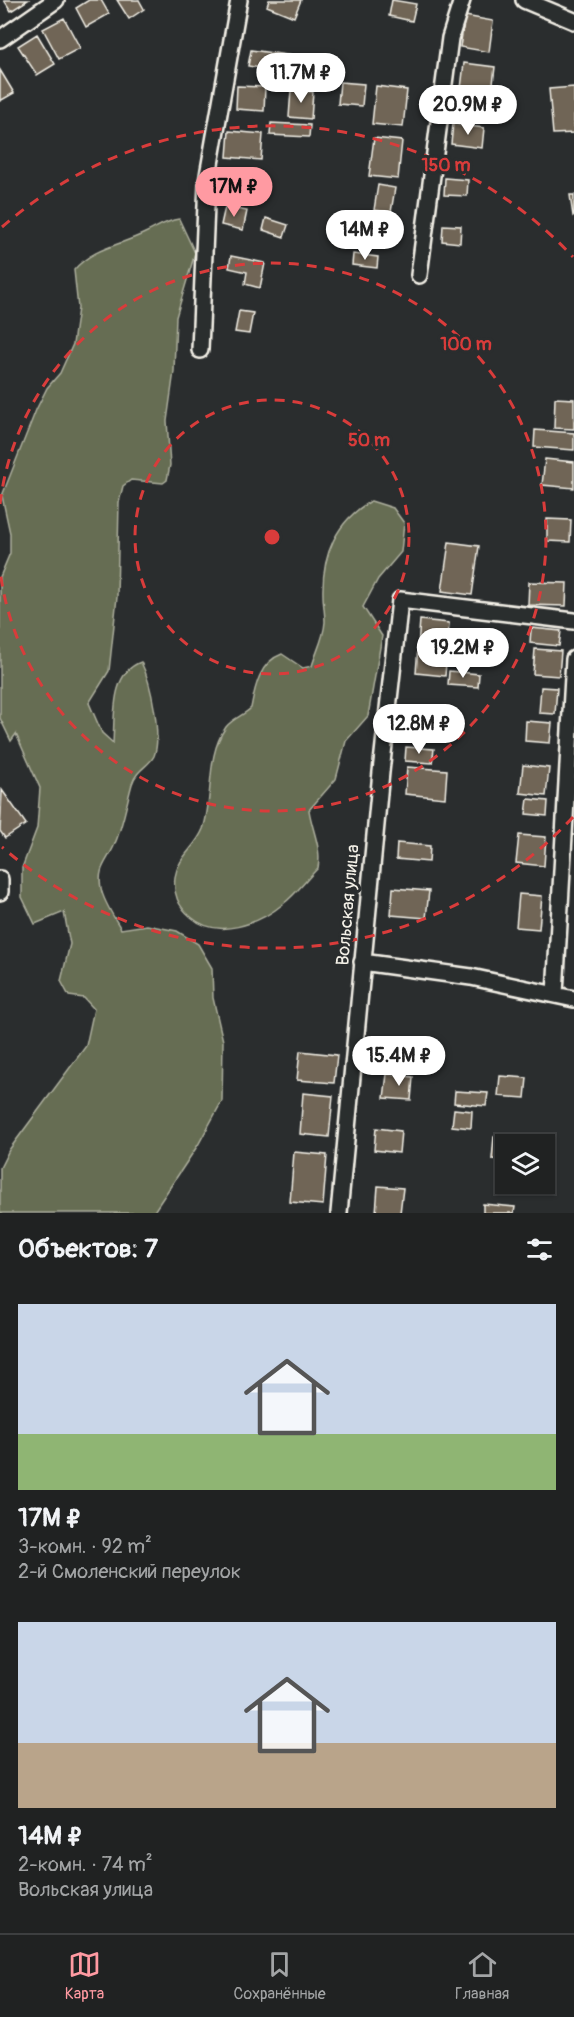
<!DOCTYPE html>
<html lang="ru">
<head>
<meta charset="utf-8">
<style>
  body { margin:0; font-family:Pangolin,sans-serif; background:#2d2f2f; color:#f1f3f6; height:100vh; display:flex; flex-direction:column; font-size:22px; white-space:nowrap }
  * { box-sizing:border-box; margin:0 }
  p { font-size:20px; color:#a2a4a5 }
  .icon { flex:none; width:33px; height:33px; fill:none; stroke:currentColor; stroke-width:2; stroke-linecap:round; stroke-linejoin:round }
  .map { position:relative; height:1213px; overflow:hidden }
  .panel { display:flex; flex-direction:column; background:#202222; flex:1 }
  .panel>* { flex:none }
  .tools { position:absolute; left:495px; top:1134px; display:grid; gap:12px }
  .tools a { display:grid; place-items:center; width:60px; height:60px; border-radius:0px; background:#202222; box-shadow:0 2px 4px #0004,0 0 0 2px #3d3f40; font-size:30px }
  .price { position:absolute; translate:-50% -51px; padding:0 14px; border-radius:21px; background:#fff; color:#222; font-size:20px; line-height:39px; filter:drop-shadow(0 2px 3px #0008) }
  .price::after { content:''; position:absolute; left:50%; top:36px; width:18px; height:14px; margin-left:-9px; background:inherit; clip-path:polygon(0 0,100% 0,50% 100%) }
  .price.active { background:#ff9aa2; color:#111 }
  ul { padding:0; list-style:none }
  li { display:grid; align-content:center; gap:12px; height:318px; padding:0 18px }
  li span { display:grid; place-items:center; height:186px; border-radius:0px; color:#555 }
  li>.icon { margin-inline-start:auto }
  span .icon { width:108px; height:108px; fill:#fffc; stroke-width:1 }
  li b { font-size:26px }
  h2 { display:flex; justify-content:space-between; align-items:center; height:72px; padding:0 18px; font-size:26px }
  .tab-bar { display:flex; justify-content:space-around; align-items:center; height:84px; border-top:2px solid #3d3f40; background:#202222; font-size:16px; color:#a2a4a5 }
  .tab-bar a { display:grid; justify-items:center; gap:3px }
  .tab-bar .active { color:#ff9aa2 }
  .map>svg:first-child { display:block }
</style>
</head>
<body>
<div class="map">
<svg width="574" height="1213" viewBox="0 0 574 1213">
  <rect width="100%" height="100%" fill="#2a2d2e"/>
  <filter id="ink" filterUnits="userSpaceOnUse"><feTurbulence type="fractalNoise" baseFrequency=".0167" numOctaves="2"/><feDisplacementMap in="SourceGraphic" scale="12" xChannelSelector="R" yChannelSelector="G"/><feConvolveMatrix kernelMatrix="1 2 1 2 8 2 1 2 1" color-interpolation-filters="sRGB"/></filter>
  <g filter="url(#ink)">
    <!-- green -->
    <path fill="#666d53" stroke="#adaf9e" stroke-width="1.5" d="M179 219 195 253 176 317 174 371 167 421 170 465 167 480 163 483 131 480 123 486 119 502 117 597 109 671 89 703 102 733 113 743C115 717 110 673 141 662 151 682 162 736 154 756 149 766 136 770 132 784 126 805 123 826 114 846 107 862 97 868 101 888 103 901 114 917 121 929L147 925 177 931 198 944 212 968 213 998 223 1041 222 1101 198 1145 153 1213H0V1168L9 1150 86 1046 94 1009 84 998 69 996 61 981 70 944 64 912 35 924 22 897V868L37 828 40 788 16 734 11 741 0 718V577L10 553V533L2 496 36 410 47 388 60 373 73 344 78 308 74 270C92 248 121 245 145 233 158 227 165 221 179 219Z
      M371 501 393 508 404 523 401 552 378 579 363 607 382 636 368 716 346 741 336 779 309 810C312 830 322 848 318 868 306 880 296 894 283 904 259 924 217 940 191 917 178 906 173 894 175 877 178 857 196 847 203 829 214 798 205 756 226 727 233 718 243 716 251 708 255 686 260 662 282 654L303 668 312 666C316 652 324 638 325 622 325 613 323 604 323 594 322 555 336 521 371 501Z"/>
    <!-- building -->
    <path fill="#6f6556" stroke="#f4f1e8" stroke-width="1.5" d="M4 0H28L11 11Z
      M89 0H101L109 14 86 27 76 8Z
      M117 0H139L144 9 129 19Z
      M269 0H301L294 17 267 6Z
      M392 0 416 4 412 21 389 16Z
      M465 16 493 21 489 52 460 47Z
      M64 18 80 48 59 59 43 29Z
      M37 34 55 64 37 75 18 46Z
      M251 50 294 56 291 73 248 66Z
      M464 63 495 67 490 109 459 106Z
      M0 70 14 93 0 101Z
      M340 82 364 84 362 106 338 104Z
      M237 86 265 87 264 111 236 109Z
      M376 86 407 90 403 127 372 124Z
      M574 87V133L553 134 549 89Z
      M291 90 313 92 311 119 289 117Z
      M271 123 310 125 309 137 270 135Z
      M453 124 484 128 482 148 451 144Z
      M229 131 263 134 261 160 227 157Z
      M374 138 402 141 398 179 369 176Z
      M445 178 468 180 467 196 444 195Z
      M378 185 395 188 391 212 374 210Z
      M570 195H574V215L573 216Z
      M225 207 247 211 243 230 221 225Z
      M266 218 288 225 284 237 263 230Z
      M443 225 461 226 460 243 442 241Z
      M353 254 378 257 377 268 352 265Z
      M231 256 265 263 260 288 245 284 247 272 229 268Z
      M239 311 253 313 249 334 235 332Z
      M555 398 574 399V429L554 428Z
      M535 430 574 433V450L534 447Z
      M545 459 574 462V488L542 485Z
      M547 519 571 520 570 542 547 541Z
      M449 542 479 546 472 595 442 591Z
      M529 582 567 583 566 606 528 605Z
      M420 620 449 623 445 676 416 673Z
      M531 628 561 631 559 646 530 643Z
      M535 649 561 651 559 676 533 674Z
      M449 671 479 674 478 687 448 685Z
      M541 687 557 688 555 714 539 713Z
      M410 714 438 716 437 737 408 735Z
      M526 721 552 723 550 743 525 741Z
      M406 747 434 749 432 763 405 761Z
      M523 765 549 768 546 796 520 793Z
      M407 767 447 770 445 798 405 794Z
      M2 790 26 824 5 838 0 831Z
      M528 799 548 801 547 816 526 814Z
      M519 835 546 837 544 866 516 863Z
      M397 843 430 846 429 862 396 859Z
      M393 888 429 891 426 918 391 915Z
      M519 894 542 896 539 929 516 927Z
      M300 1051 337 1055 334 1083 297 1080Z
      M387 1074 413 1077 411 1100 384 1098Z
      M500 1076 527 1078 525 1098 498 1096Z
      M455 1091 488 1093 486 1106 454 1103Z
      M303 1093 333 1096 329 1137 300 1134Z
      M454 1109 472 1111 471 1128 452 1126Z
      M376 1128 401 1131 399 1153 374 1150Z
      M494 1136 521 1138V1144H506V1160L492 1159Z
      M294 1152 327 1155 323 1205 290 1202Z
      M378 1186 403 1188 400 1213H376Z
      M483 1204 515 1207 514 1213H483Z"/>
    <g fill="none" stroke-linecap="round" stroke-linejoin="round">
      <!-- street casing -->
      <g stroke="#f4f1e8" stroke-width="20">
        <path id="street" d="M524 0 574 21
          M0 39 56 0
          M419 275 450 38 462 0
          M200 350 207 181 239 0
          M0 879V892
          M362 962 471 977 574 999
          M555 994 574 659
          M339 1213 381 772 400 600 574 621"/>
      </g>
      <!-- street -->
      <use href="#street" stroke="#2a2d2e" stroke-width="15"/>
    </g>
  </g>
  <!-- distance rings -->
  <g fill="none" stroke="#d93c3b" stroke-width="3" stroke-dasharray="10 8">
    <circle cx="272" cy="537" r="137"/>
    <path d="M0 504A274 274 0 1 1 0 570"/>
    <path d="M573 817A411 411 0 0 1 2 847M2 227A411 411 0 0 1 573 257"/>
  </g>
  <g text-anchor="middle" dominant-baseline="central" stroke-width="6" stroke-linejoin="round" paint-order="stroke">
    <!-- street labels -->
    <g font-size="18" fill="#f4f1e8" stroke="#2a2d2e">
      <text transform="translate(348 905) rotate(-85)">Вольская улица</text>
    </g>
  </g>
  <circle cx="272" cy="537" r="9" fill="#d93c3b" stroke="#2a2d2e" stroke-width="3"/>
  <g font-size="18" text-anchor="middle" font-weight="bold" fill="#d93c3b" stroke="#2a2d2e" stroke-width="6" stroke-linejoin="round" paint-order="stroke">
    <text x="446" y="171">150 m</text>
    <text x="466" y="350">100 m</text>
    <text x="369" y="446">50 m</text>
  </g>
</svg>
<div class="tools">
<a><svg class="icon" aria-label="layers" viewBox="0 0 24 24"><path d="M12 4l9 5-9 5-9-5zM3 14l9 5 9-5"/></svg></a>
</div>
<b class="price" style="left:301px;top:104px">11.7M ₽</b>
<b class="price" style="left:468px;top:136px">20.9M ₽</b>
<b class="price active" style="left:234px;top:218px">17M ₽</b>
<b class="price" style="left:365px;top:261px">14M ₽</b>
<b class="price" style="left:463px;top:679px">19.2M ₽</b>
<b class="price" style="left:419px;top:755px">12.8M ₽</b>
<b class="price" style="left:399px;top:1087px">15.4M ₽</b>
</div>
<section class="panel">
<h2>Объектов: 7<svg class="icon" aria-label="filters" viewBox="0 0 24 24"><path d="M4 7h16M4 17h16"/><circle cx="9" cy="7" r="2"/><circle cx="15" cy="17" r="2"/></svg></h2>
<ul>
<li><span style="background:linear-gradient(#c9d6e8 70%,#8fb573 0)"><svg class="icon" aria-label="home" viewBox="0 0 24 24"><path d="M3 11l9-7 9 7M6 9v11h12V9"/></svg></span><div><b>17M ₽</b><p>3-комн. · 92 m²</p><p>2-й Смоленский переулок</p></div></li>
<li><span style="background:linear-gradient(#c9d6e8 65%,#b9a48a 0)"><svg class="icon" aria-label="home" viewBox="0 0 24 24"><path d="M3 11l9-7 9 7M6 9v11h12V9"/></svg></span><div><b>14M ₽</b><p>2-комн. · 74 m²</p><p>Вольская улица</p></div></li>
</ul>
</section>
<nav class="tab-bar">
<a class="active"><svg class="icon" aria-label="map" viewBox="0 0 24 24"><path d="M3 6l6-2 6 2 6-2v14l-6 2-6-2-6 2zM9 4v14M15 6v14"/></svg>Карта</a>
<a><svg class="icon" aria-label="saved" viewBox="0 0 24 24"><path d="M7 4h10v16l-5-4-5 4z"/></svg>Сохранённые</a>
<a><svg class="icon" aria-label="home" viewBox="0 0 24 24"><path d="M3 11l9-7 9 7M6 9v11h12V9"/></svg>Главная</a>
</nav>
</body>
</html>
